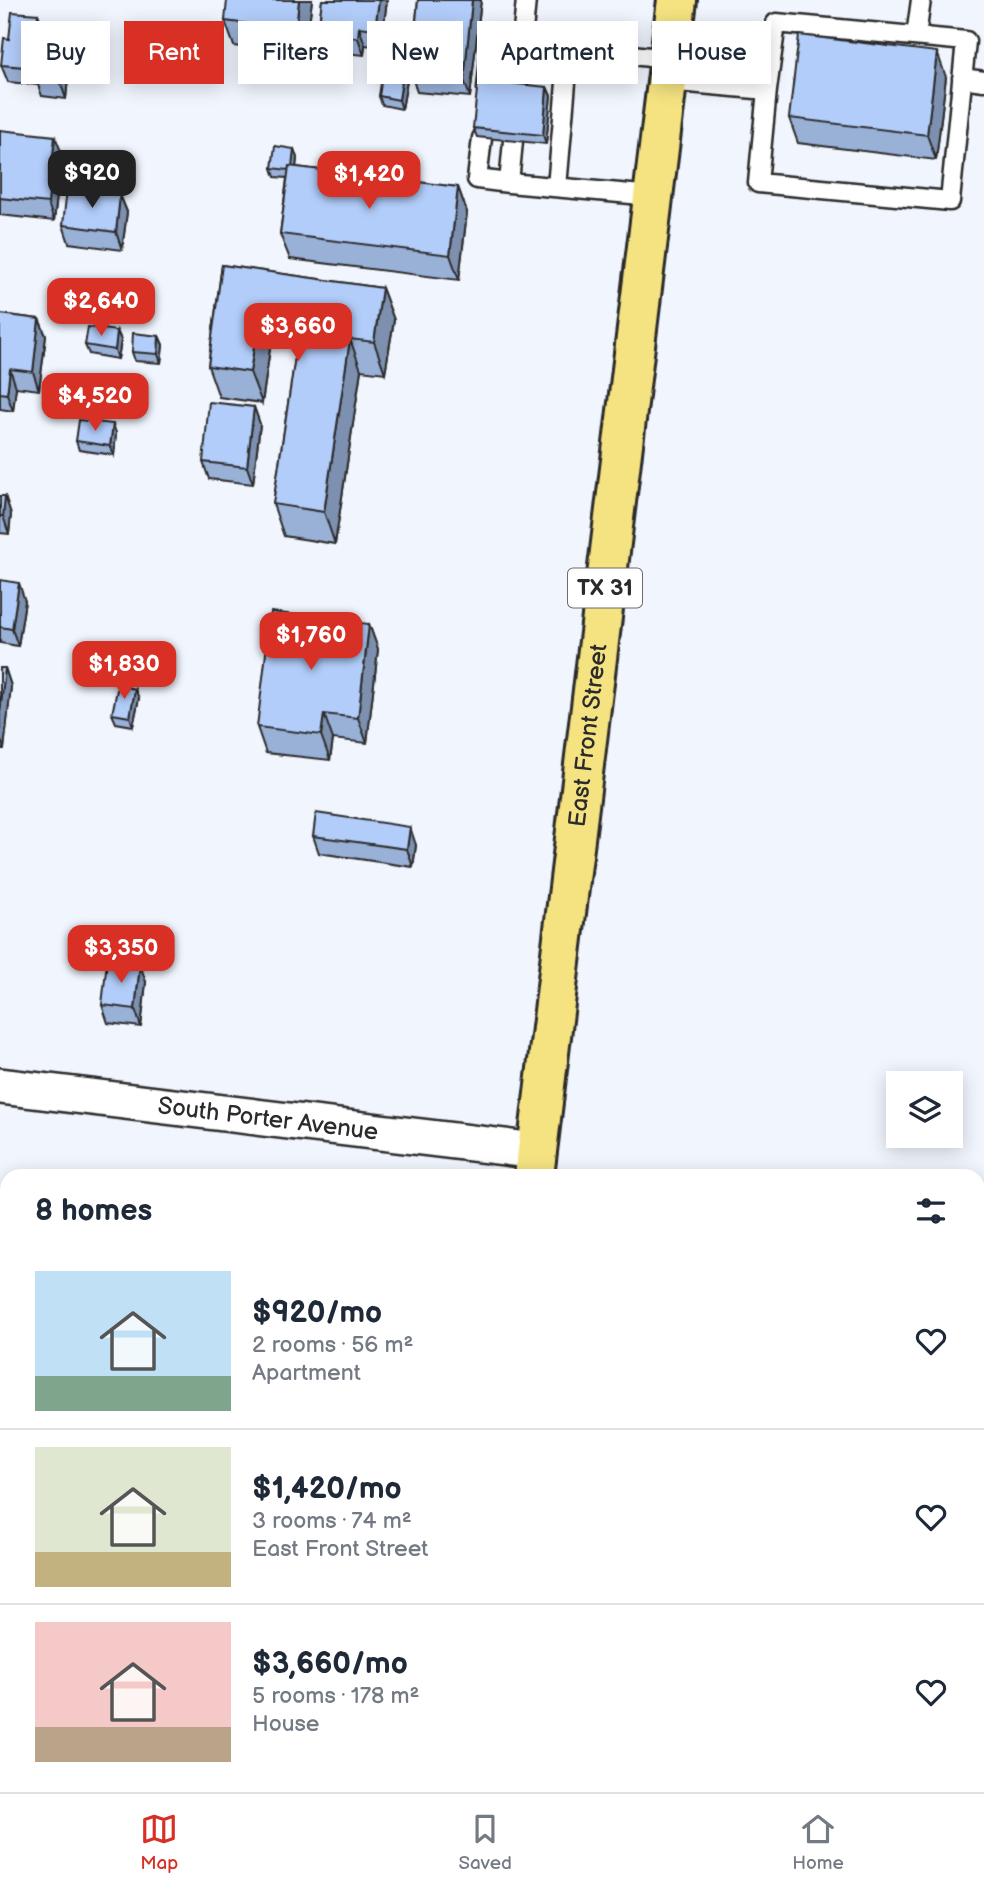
<!DOCTYPE html>
<html lang="en">
<head>
<meta charset="utf-8">
<style>
  body { margin:0; font-family:"Balsamiq Sans",sans-serif; background:#f6f6f7; color:#1f2937; height:100vh; display:flex; flex-direction:column; font-size:26px; white-space:nowrap }
  * { box-sizing:border-box; margin:0 }
  p { font-size:23px; color:#747a83 }
  .icon { flex:none; width:38px; height:38px; fill:none; stroke:currentColor; stroke-width:2; stroke-linecap:round; stroke-linejoin:round }
  .map { position:relative; flex:1; overflow:hidden }
  .panel { position:absolute; left:0px; top:1169px; width:985px; height:623px; display:flex; flex-direction:column; background:#fff; border-radius:21px 21px 0 0; box-shadow:0 4px 18px #0003 }
  .panel>* { flex:none }
  .banner { position:absolute; left:21px; top:21px; width:943px; height:63px; display:flex; gap:14px }
  .controls { position:absolute; left:886px; top:1071px; display:grid; gap:14px }
  .controls a { display:grid; place-items:center; width:77px; height:77px; border-radius:0px; background:#fff; box-shadow:0 4px 18px #0003; font-size:35px }
  .price { position:absolute; translate:-50% -60px; padding:0 16px; border-radius:14px; background:#d93025; color:#fff; font-size:23px; line-height:46px; filter:drop-shadow(0 2px 4px #0008) }
  .price::after { content:''; position:absolute; left:50%; top:42px; width:21px; height:16px; margin-left:-10px; background:inherit; clip-path:polygon(0 0,100% 0,50% 100%) }
  .price.current { background:#222; color:#fff }
  ul { padding:0; list-style:none }
  li { display:flex; align-items:center; gap:21px; height:175px; padding:0 35px }
  li+li { border-top:2px solid #e0e1e3 }
  li span { display:grid; place-items:center; flex:none; width:196px; height:140px; border-radius:0px; color:#555 }
  li>.icon { margin-inline-start:auto }
  span .icon { width:84px; height:84px; fill:#fffc; stroke-width:1 }
  li b { font-size:30px }
  h2 { display:flex; justify-content:space-between; align-items:center; height:84px; padding:0 35px; font-size:30px }
  .tag { padding:0 24px; border-radius:0px; background:#fff; box-shadow:0 4px 18px #0003; font-size:24px; line-height:63px }
  .tag.current { background:#d93025; color:#fff }
  .dock { display:flex; justify-content:space-around; align-items:center; height:98px; border-top:2px solid #e0e1e3; background:#fff; font-size:19px; color:#747a83 }
  .dock a { display:grid; justify-items:center; gap:4px }
  .dock .current { color:#d93025 }
  .map>svg:first-child { display:block }
</style>
</head>
<body>
<div class="map">
<svg width="984" height="1792" viewBox="0 0 984 1792">
  <rect width="100%" height="100%" fill="#f0f5fe"/>
  <filter id="ink" filterUnits="userSpaceOnUse"><feTurbulence type="fractalNoise" baseFrequency=".0143" numOctaves="2"/><feDisplacementMap in="SourceGraphic" scale="14" xChannelSelector="R" yChannelSelector="G"/><feConvolveMatrix kernelMatrix="1 2 1 2 8 2 1 2 1" color-interpolation-filters="sRGB"/></filter>
  <g filter="url(#ink)">
    <g fill="none" stroke-linecap="round" stroke-linejoin="round">
      <!-- river -->
      <path stroke="#85d7dd" stroke-width="65" d="M978 1715 984 1711
        M854 1792 865 1785"/>
      <!-- service casing -->
      <g stroke="#2b2b2b" stroke-width="23">
        <path id="service" d="M916 36 921 0
          M962 78 984 81
          M667 81 767 90 758 183 950 201 966 41 776 23 767 90
          M487 89 492 40 669 59
          M517 92 526 0
          M482 138 477 179 509 183
          M513 141 509 183 653 196
          M557 187 569 48
          M0 1379 7 1380
          M0 1464H7"/>
      </g>
      <!-- minor casing -->
      <g stroke="#2b2b2b" stroke-width="40">
        <g id="minor">
          <path id="s1" d="M0 1086 537 1151"/>
          <path d="M651 1792 655 1785"/>
        </g>
      </g>
      <!-- primary casing -->
      <g stroke="#2b2b2b" stroke-width="44">
        <g id="primary">
          <path id="s2" d="M534 1176 677 0"/>
          <path d="M461 1792 462 1785"/>
        </g>
      </g>
      <!-- service -->
      <use href="#service" stroke="#fff" stroke-width="18"/>
      <!-- minor -->
      <use href="#minor" stroke="#fff" stroke-width="35"/>
      <!-- primary -->
      <use href="#primary" stroke="#f5e382" stroke-width="38"/>
    </g>
    <!-- wall -->
    <path fill="#99b0d7" stroke="#2b2b2b" stroke-width="2" d="M312 0 303 72 257 66 250 48 234 46 225 21Z
      M322 0H387L381 47 365 45 364 55 325 51 318 33Z
      M418 0H481L470 97 417 92 411 74Z
      M38 14 44 31 78 51 76 79 68 78 66 99 42 96 38 85 8 82 1 65 9 39Z
      M409 70 402 109 382 105 379 96Z
      M946 77 936 160 798 143 789 118Z
      M547 87 551 96 546 144 477 137 473 128Z
      M0 130 62 154 54 221 0 215Z
      M294 149 297 158 296 167 458 187 467 212 459 280 290 259 280 234 287 178 275 177 272 168Z
      M120 195 127 212 122 250 69 243 63 225Z
      M222 265 382 288 394 320 385 373 361 370 335 544 284 536 273 504 297 345 271 342 262 403 219 397 208 366Z
      M0 314 39 319 46 336 39 390 16 387 13 411 0 409Z
      M117 331 121 340 118 359 89 354 85 345Z
      M159 336 163 345 161 363 135 361 132 352Z
      M254 407 260 424 253 484 209 479 203 462Z
      M116 433 114 455 79 450 76 441Z
      M0 496H5L11 514 9 534 0 533Z
      M0 580 25 601 18 646 0 643Z
      M369 624 378 649 367 743 333 739 330 760 266 753 257 727Z
      M0 668H5L11 686 4 749H0Z
      M139 698 133 726 116 723 112 714Z
      M313 836 416 845 413 867 319 853Z
      M146 982 141 1027 108 1023 102 1005Z
      M978 1616 984 1629V1657L978 1660Z"/>
    <!-- shaded-wall -->
    <path fill="#7d90af" stroke="#2b2b2b" stroke-width="2" d="M299 0H312L303 72 294 47Z
      M379 0H387L381 47 375 29Z
      M472 0H481L470 97 464 80Z
      M38 14 45 32 37 31Z
      M359 27 365 45 364 55 358 38Z
      M72 34 78 51 76 79 69 62Z
      M937 52 946 77 936 160 927 135Z
      M405 60 409 70 402 109 399 100Z
      M62 61 68 78 66 99 60 81Z
      M547 87 551 96 546 144 543 135Z
      M55 136 62 154 54 221 48 203Z
      M294 149 297 158 295 179 291 170Z
      M458 187 467 212 459 280 450 255Z
      M120 195 127 212 122 250 116 232Z
      M382 288 394 320 385 373 374 342Z
      M260 310 271 342 262 403 250 372Z
      M39 319 46 336 39 390 33 372Z
      M117 331 121 340 118 359 115 350Z
      M159 336 163 345 161 363 158 354Z
      M350 339 361 370 335 544 324 512Z
      M10 369 16 387 13 411 7 394Z
      M254 407 260 424 253 484 247 467Z
      M113 424 116 433 114 455 110 446Z
      M5 496 11 514 9 534 3 516Z
      M19 583 25 601 18 646 12 629Z
      M369 624 378 649 367 743 358 718Z
      M5 668 11 686 4 749 0 738V712Z
      M135 689 139 698 133 726 130 717Z
      M324 714 333 739 330 760 321 735Z
      M410 827 416 845 413 867 407 849Z
      M140 964 146 982 141 1027 135 1009Z"/>
    <!-- building -->
    <path fill="#b2cdfa" stroke="#2b2b2b" stroke-width="2" d="M227 0H299L294 47 247 41 250 24 225 21Z
      M322 0H379L375 29 359 27 358 38 318 33Z
      M418 0H472L464 80 411 74Z
      M12 12 38 14 37 31 72 34 69 62 62 61 60 81 36 79 37 68 1 65 4 38 9 39Z
      M799 35 937 52 927 135 789 118Z
      M385 57 405 60 399 100 379 96Z
      M478 80 547 87 543 135 473 128Z
      M0 130 55 136 48 203 0 198Z
      M275 146 294 149 292 166H289L288 170 272 168Z
      M289 166 458 187 450 255 280 234Z
      M67 188 120 195 116 232 63 225Z
      M222 265 382 288 374 342 350 339 324 512 273 504 301 316 260 310 250 372 208 366Z
      M0 314 39 319 33 372 10 369 7 394 0 393Z
      M88 327 117 331 115 350 85 345Z
      M133 333 159 336 158 354 132 352Z
      M209 402 254 407 247 467 203 462Z
      M79 420 113 424 110 446 76 441Z
      M0 496H5L3 516H0Z
      M0 580 19 583 12 629 0 627Z
      M271 612 369 624 358 718 324 714 321 735 257 727Z
      M0 668H5L0 712Z
      M118 685 135 689 130 717 112 714Z
      M316 813 410 827 407 849 313 836Z
      M107 961 140 964 135 1009 102 1005Z
      M978 1616 984 1628 978 1631Z"/>
  </g>
  <g text-anchor="middle" dominant-baseline="central" stroke-width="7" stroke-linejoin="round" paint-order="stroke">
    <!-- shield labels -->
    <rect fill="#fff" stroke="#6b6b6b" stroke-width="2" x="568" y="568.5" width="74" height="39" rx="5"/>
    <g font-size="23" font-weight="bold" fill="#2b2b2b">
      <text x="605" y="588">TX 31</text>
    </g>
    <!-- street labels -->
    <g font-size="24" fill="#2b2b2b" stroke="#fff">
      <text stroke="none"><textPath href="#s2" startOffset="444">East Front Street</textPath></text>
      <text stroke="none"><textPath href="#s1" startOffset="270">South Porter Avenue</textPath></text>
    </g>
  </g>
</svg>
<div class="controls">
<a><svg class="icon" aria-label="layers" viewBox="0 0 24 24"><path d="M12 4l9 5-9 5-9-5zM3 14l9 5 9-5"/></svg></a>
</div>
<b class="price current" style="left:92px;top:210px">$920</b>
<b class="price" style="left:369px;top:211px">$1,420</b>
<b class="price" style="left:101px;top:338px">$2,640</b>
<b class="price" style="left:298px;top:363px">$3,660</b>
<b class="price" style="left:95px;top:433px">$4,520</b>
<b class="price" style="left:311px;top:672px">$1,760</b>
<b class="price" style="left:124px;top:701px">$1,830</b>
<b class="price" style="left:121px;top:985px">$3,350</b>
<div class="banner">
<a class="tag">Buy</a>
<a class="tag current">Rent</a>
<a class="tag">Filters</a>
<a class="tag">New</a>
<a class="tag">Apartment</a>
<a class="tag">House</a>
</div>
<section class="panel">
<h2>8 homes<svg class="icon" aria-label="filters" viewBox="0 0 24 24"><path d="M4 7h16M4 17h16"/><circle cx="9" cy="7" r="2"/><circle cx="15" cy="17" r="2"/></svg></h2>
<ul>
<li><span style="background:linear-gradient(#bfe0f5 75%,#7fa58c 0)"><svg class="icon" aria-label="home" viewBox="0 0 24 24"><path d="M3 11l9-7 9 7M6 9v11h12V9"/></svg></span><div><b>$920/mo</b><p>2 rooms · 56 m²</p><p>Apartment</p></div><svg class="icon" aria-label="heart" viewBox="0 0 24 24"><path d="M12 20l-8-8c-3-5 5-10 8-4 3-6 11-1 8 4z"/></svg></li>
<li><span style="background:linear-gradient(#dfe7d0 75%,#c2b280 0)"><svg class="icon" aria-label="home" viewBox="0 0 24 24"><path d="M3 11l9-7 9 7M6 9v11h12V9"/></svg></span><div><b>$1,420/mo</b><p>3 rooms · 74 m²</p><p>East Front Street</p></div><svg class="icon" aria-label="heart" viewBox="0 0 24 24"><path d="M12 20l-8-8c-3-5 5-10 8-4 3-6 11-1 8 4z"/></svg></li>
<li><span style="background:linear-gradient(#f6c9c9 75%,#b9a48a 0)"><svg class="icon" aria-label="home" viewBox="0 0 24 24"><path d="M3 11l9-7 9 7M6 9v11h12V9"/></svg></span><div><b>$3,660/mo</b><p>5 rooms · 178 m²</p><p>House</p></div><svg class="icon" aria-label="heart" viewBox="0 0 24 24"><path d="M12 20l-8-8c-3-5 5-10 8-4 3-6 11-1 8 4z"/></svg></li>
</ul>
</section>
</div>
<nav class="dock">
<a class="current"><svg class="icon" aria-label="map" viewBox="0 0 24 24"><path d="M3 6l6-2 6 2 6-2v14l-6 2-6-2-6 2zM9 4v14M15 6v14"/></svg>Map</a>
<a><svg class="icon" aria-label="saved" viewBox="0 0 24 24"><path d="M7 4h10v16l-5-4-5 4z"/></svg>Saved</a>
<a><svg class="icon" aria-label="home" viewBox="0 0 24 24"><path d="M3 11l9-7 9 7M6 9v11h12V9"/></svg>Home</a>
</nav>
</body>
</html>
